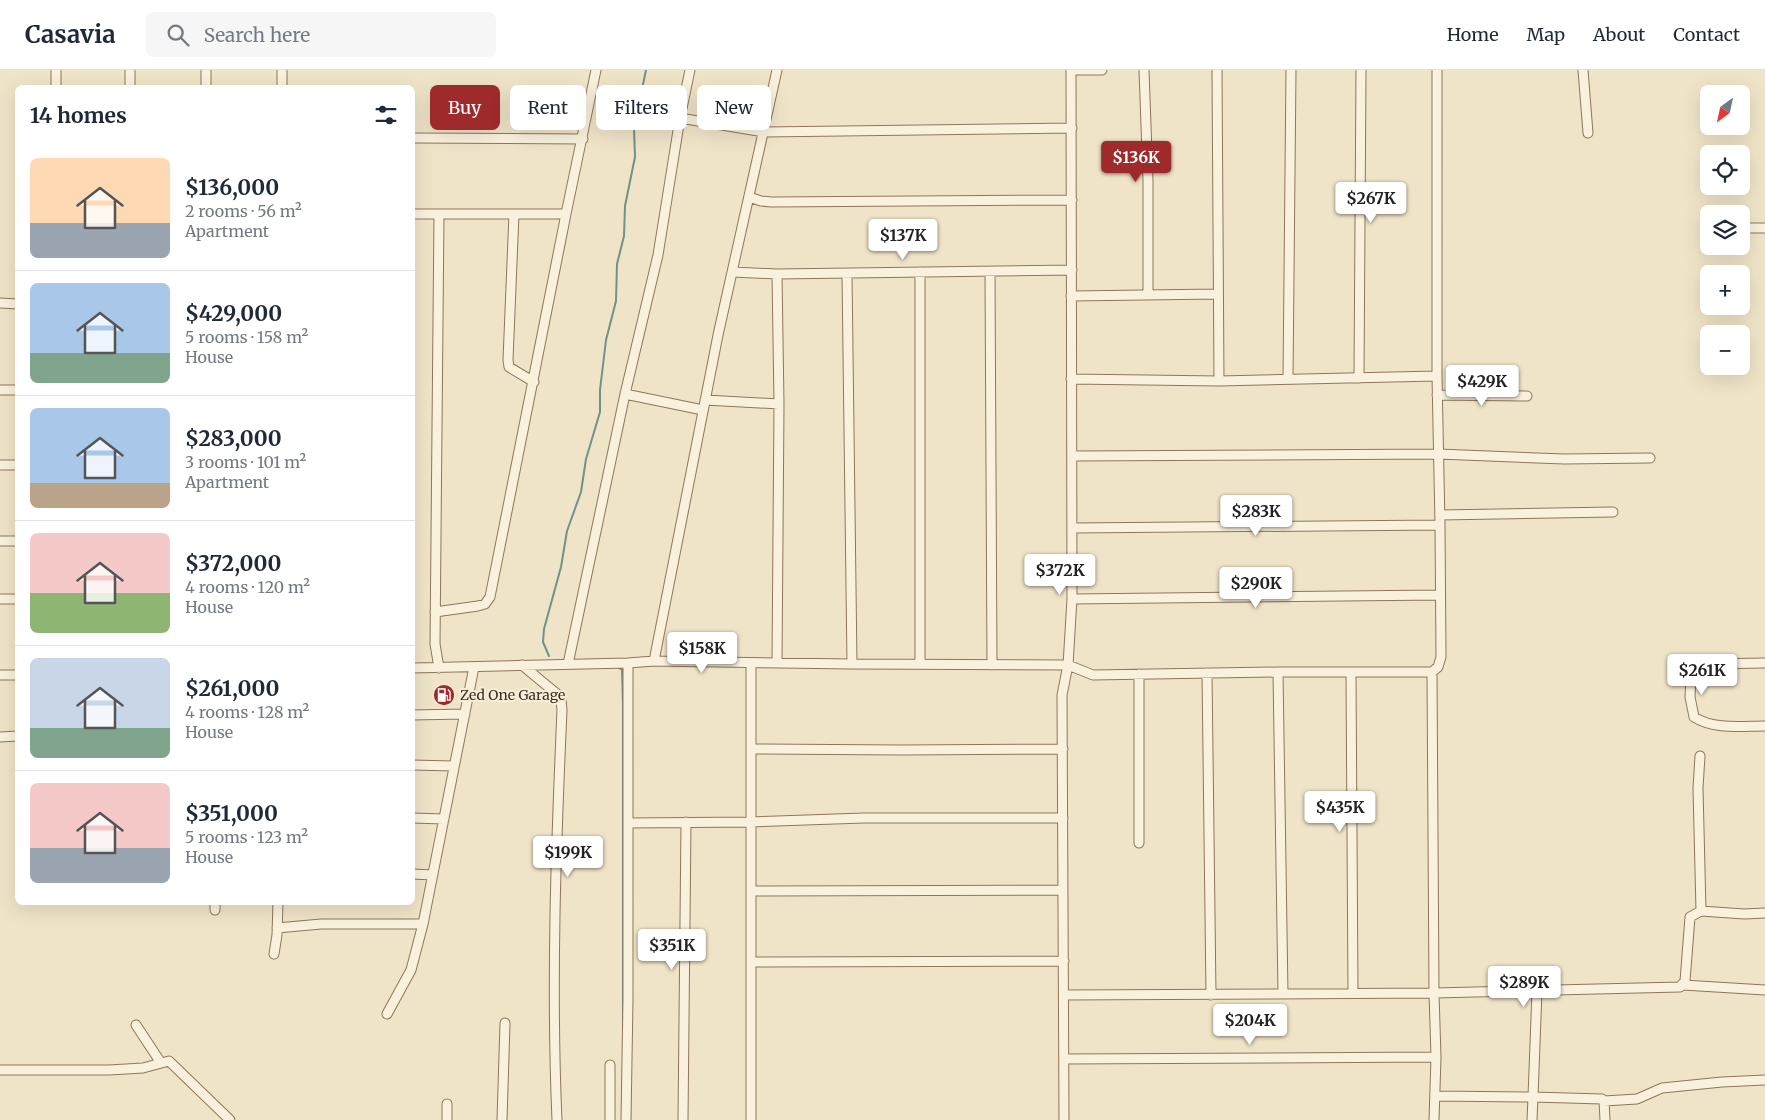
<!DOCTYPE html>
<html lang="en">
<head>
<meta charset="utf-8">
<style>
  body { margin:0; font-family:Merriweather,serif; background:#f6f6f7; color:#1f2937; height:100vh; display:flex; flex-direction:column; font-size:19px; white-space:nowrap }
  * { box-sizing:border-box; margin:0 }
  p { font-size:16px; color:#747a83 }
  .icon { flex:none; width:28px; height:28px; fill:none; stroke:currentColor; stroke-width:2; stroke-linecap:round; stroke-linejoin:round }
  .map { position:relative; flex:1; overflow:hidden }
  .side { position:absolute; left:15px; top:15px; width:400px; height:820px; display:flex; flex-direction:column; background:#fff; border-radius:8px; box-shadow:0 5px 20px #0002 }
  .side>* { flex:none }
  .banner { position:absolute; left:430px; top:15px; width:475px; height:45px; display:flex; gap:10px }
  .needle { width:32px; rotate:213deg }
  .buttons { position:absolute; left:1700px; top:15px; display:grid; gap:10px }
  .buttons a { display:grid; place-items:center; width:50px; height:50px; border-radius:8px; background:#fff; box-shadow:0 5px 20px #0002; font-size:25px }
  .price { position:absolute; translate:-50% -42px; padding:0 11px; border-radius:5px; background:#fff; color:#222; font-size:16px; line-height:32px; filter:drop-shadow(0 1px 2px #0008) }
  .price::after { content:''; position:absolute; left:50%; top:30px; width:15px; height:11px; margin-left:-8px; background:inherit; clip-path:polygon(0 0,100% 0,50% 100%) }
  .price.on { background:#9e2a2b; color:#fff }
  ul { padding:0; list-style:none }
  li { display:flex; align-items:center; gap:15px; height:125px; padding:0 15px }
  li+li { border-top:1px solid #e0e1e3 }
  li span { display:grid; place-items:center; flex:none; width:140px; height:100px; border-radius:8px; color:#555 }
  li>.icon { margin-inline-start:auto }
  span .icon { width:60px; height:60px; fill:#fffc; stroke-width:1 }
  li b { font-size:21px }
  h2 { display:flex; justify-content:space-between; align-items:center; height:60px; padding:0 15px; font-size:21px }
  .pill { padding:0 18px; border-radius:8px; background:#fff; box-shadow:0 5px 20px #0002; font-size:18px; line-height:45px }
  .pill.on { background:#9e2a2b; color:#fff }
  header { display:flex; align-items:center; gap:30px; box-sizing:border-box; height:70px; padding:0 25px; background:#fff; border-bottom:1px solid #e0e1e3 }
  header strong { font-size:24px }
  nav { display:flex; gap:28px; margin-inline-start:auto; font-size:18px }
  .search { width:350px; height:45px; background:#f6f6f7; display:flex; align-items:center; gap:12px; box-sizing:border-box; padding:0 18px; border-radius:8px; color:#747a83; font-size:19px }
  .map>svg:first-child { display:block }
</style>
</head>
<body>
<header>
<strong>Casavia</strong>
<div class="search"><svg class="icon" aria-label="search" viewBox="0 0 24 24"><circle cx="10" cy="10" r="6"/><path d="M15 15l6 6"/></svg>Search here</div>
<nav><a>Home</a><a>Map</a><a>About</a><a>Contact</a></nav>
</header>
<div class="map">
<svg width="1765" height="1050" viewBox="0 0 1765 1050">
  <rect width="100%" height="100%" fill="#f0e4c8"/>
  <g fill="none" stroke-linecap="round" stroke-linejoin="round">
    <!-- stream -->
    <path stroke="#6f938a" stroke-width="2" d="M549 586 543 572 544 559 561 497 567 461 581 422 586 389 600 342V320L606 270 616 231 617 194 624 166 625 136 635 87 634 58 646 0
      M618 597 622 600 623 635V968"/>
    <!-- minor casing -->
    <g stroke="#8d765c" stroke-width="11">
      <path id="minor" d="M206 0V18
        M282 0V18
        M1071 0H1102
        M1144 0 1148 111V225
        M1217 0 1219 311
        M1583 0 1588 63
        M56 18V0
        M130 18V0
        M680 48 764 62 1072 58
        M412 68 583 69
        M749 127 761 131 771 132 1072 130
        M412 144H566
        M439 144 435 574 439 598
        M514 144 508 290 509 297 534 312
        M1741 158H1765
        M733 202 777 204 1072 200
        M990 202 992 595
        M847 204 852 594
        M1071 226 1218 224
        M0 233 18 234
        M1359 308 1361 0
        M1071 309 1219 311 1437 306
        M1288 309 1291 0
        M0 320H18
        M625 324 703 340
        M1437 325 1527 326
        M705 330 779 334
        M1072 386 1438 384 1564 389 1650 388
        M0 395H18
        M1440 445 1613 442
        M1072 458 1440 455
        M0 471H18
        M0 529H18
        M1072 529 1440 525
        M435 542 478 536 485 534 490 527 566 144 596 0
        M654 591 718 265 777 0
        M777 593 779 334 777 204
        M1765 593 1704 594 1691 606 1690 627 1694 647C1714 660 1742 656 1765 656
        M568 594 625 324 658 185 680 48 690 0
        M920 594V202
        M522 595 557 624 561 630 562 640C556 776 551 914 557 1050
        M412 598 628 593 654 591 852 594 1068 595 1093 605 1278 602H1432
        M1278 602 1283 924
        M1207 603 1211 925
        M1351 603 1353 923
        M1139 604V773
        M0 605H18
        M412 645 465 644
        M0 667 18 666
        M751 679 902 680 1063 679
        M412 695 453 696
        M412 748 444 749
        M628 753 750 752 864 748H1063
        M412 804 433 805
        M751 821 1063 820
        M215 832V840
        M1701 841 1744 844 1765 843
        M277 858 321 854H423
        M274 884 277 865 278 832
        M752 892 1064 891
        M1683 915 1765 920
        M1537 921 1533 1027 1602 1029 1604 1031 1605 1050
        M1064 925 1434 923 1680 917 1685 911 1690 847 1701 841 1698 718 1700 686
        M387 944 411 900 423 854 474 597
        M136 955 161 993
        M1064 989 1436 987
        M0 1000H109L143 998 169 991 230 1050
        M1435 1026 1533 1027 1532 1050
        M1604 1031 1637 1029 1662 1018 1722 1012 1765 1010
        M447 1050V1034
        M502 1050 505 953
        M610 1050V995
        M626 1050 628 929V593
        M683 1050 686 752
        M751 1050C752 898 750 745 751 593
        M1064 1050 1062 625 1068 595 1072 529 1071 0
        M1434 1050 1436 987 1434 923 1432 602 1438 597 1441 587 1440 455 1437 306V0"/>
    </g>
    <!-- minor -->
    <use href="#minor" stroke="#faf1dc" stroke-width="9"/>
  </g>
  <!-- icons -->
  <defs>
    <g id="fuel-disc" transform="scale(1.125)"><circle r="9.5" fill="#9e2a2b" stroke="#f7eed8"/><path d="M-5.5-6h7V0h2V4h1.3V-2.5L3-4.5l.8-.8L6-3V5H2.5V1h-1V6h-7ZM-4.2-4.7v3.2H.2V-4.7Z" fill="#fff"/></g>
  </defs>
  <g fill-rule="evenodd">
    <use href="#fuel-disc" x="444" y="625"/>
  </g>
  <g text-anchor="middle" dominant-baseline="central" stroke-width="4" stroke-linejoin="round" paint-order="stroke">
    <!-- poi labels -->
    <g font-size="14" fill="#3d2e20" stroke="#f7eed8" text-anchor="start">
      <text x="460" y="625">Zed One Garage</text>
    </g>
  </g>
</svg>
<div class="buttons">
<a><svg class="needle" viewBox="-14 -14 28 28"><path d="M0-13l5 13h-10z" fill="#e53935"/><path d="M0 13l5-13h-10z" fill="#747a83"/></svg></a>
<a><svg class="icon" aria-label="locate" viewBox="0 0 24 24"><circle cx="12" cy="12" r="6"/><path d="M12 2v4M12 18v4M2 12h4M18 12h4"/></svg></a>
<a><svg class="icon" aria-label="layers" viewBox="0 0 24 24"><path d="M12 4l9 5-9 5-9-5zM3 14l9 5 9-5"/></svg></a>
<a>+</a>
<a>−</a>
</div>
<b class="price on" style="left:1136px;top:113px">$136K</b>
<b class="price" style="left:1371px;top:154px">$267K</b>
<b class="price" style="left:903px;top:191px">$137K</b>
<b class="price" style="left:1482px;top:337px">$429K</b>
<b class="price" style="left:1256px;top:467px">$283K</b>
<b class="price" style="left:1060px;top:526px">$372K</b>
<b class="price" style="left:1256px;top:539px">$290K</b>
<b class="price" style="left:702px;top:604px">$158K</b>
<b class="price" style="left:1702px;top:626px">$261K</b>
<b class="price" style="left:1340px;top:763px">$435K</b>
<b class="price" style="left:568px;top:808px">$199K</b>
<b class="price" style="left:672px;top:901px">$351K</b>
<b class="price" style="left:1524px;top:938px">$289K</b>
<b class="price" style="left:1250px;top:976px">$204K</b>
<div class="banner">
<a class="pill on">Buy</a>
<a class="pill">Rent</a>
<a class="pill">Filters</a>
<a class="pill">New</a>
</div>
<section class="side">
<h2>14 homes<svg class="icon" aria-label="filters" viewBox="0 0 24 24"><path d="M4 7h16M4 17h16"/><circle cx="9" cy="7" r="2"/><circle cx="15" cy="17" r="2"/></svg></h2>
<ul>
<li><span style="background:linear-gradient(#ffd9b3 65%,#9aa5b1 0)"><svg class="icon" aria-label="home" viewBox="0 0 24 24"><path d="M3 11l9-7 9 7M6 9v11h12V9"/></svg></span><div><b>$136,000</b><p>2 rooms · 56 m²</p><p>Apartment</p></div></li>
<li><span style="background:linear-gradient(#a9c7e8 70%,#7fa58c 0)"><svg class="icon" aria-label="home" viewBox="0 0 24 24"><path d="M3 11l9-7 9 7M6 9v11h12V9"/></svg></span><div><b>$429,000</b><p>5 rooms · 158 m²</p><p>House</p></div></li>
<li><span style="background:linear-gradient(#a9c7e8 75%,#b9a48a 0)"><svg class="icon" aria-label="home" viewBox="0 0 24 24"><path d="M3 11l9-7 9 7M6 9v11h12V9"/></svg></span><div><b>$283,000</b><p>3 rooms · 101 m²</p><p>Apartment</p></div></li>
<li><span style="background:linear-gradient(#f6c9c9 60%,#8fb573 0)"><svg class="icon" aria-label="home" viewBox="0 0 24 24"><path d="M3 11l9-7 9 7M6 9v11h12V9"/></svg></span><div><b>$372,000</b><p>4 rooms · 120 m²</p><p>House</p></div></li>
<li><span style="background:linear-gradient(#c9d6e8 70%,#7fa58c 0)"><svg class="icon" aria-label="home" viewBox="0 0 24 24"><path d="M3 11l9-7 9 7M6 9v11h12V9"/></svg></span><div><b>$261,000</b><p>4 rooms · 128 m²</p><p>House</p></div></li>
<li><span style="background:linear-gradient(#f6c9c9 65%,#9aa5b1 0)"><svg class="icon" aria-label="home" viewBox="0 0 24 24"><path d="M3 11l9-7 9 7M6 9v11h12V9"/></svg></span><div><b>$351,000</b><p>5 rooms · 123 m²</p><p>House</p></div></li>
</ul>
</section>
</div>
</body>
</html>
